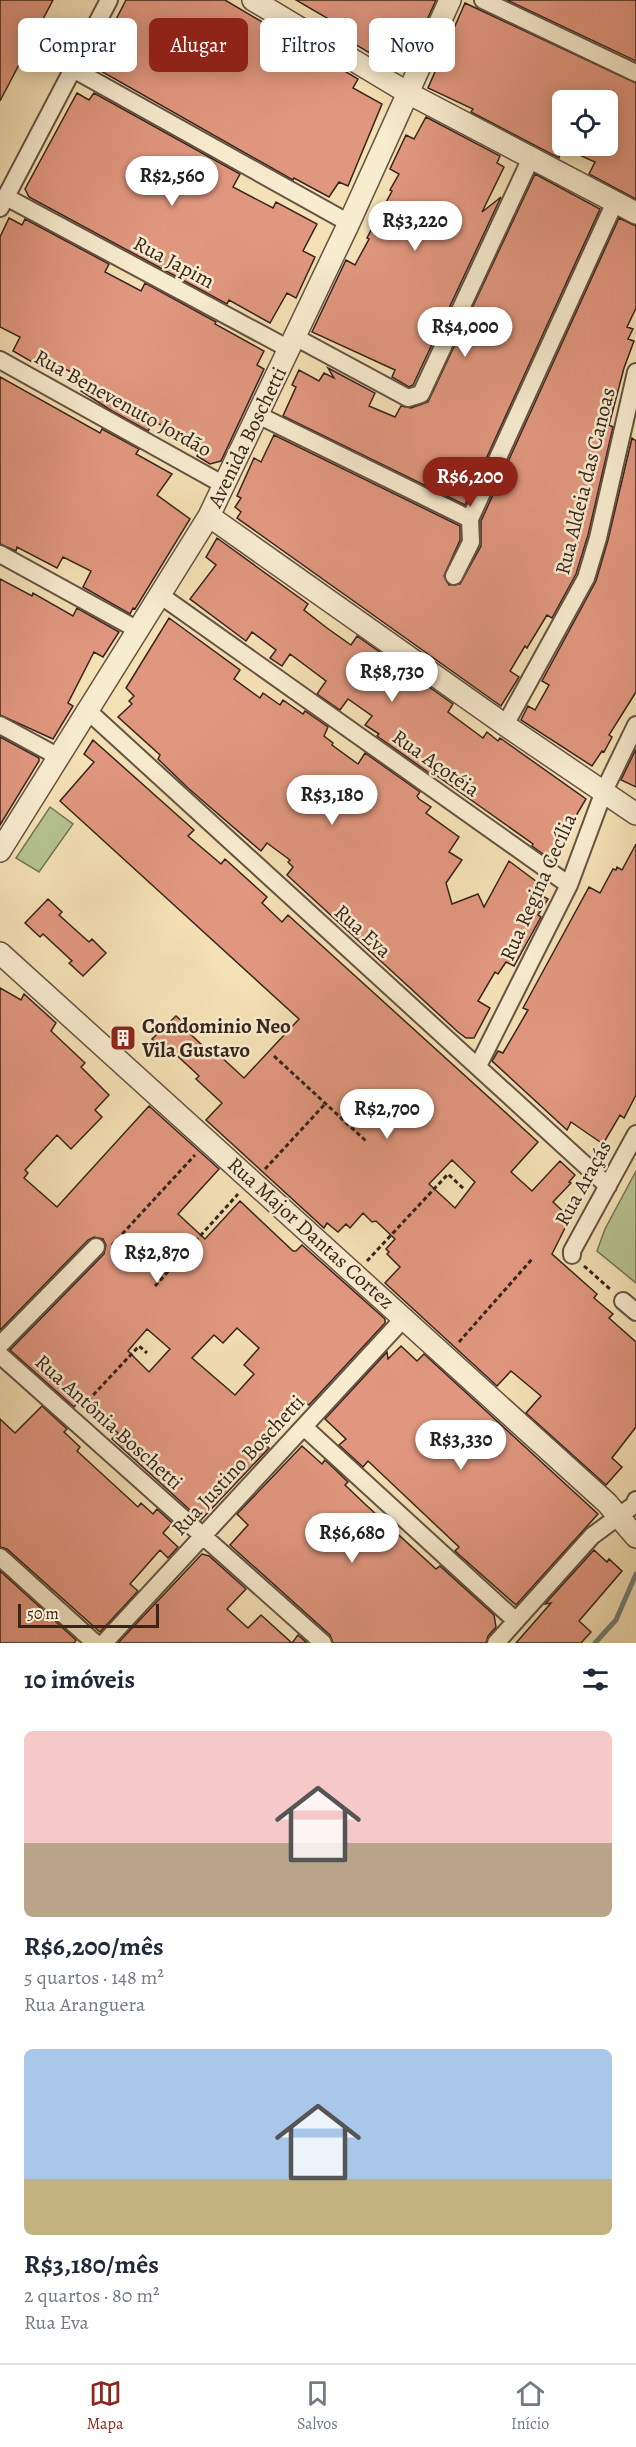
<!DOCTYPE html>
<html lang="pt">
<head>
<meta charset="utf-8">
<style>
  body { margin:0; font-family:Alegreya,serif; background:#f6f6f7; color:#1f2937; height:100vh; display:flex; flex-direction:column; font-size:22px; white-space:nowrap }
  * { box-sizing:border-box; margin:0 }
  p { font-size:20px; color:#747a83 }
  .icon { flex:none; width:33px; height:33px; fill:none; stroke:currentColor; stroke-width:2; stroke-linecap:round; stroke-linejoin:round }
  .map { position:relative; height:1643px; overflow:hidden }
  .sheet { display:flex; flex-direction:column; background:#fff; flex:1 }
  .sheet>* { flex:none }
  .guide { position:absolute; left:18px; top:18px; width:600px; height:54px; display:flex; gap:12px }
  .fabs { position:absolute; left:552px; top:90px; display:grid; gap:12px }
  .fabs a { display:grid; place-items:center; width:66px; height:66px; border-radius:9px; background:#fff; box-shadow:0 3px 15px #0003; font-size:30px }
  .scale { position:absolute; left:18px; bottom:15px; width:141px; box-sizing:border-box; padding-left:6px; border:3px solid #36241d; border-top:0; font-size:16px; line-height:21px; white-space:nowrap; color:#36241d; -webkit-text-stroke:4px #f8eccf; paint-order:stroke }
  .price { position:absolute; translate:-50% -51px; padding:0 14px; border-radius:21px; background:#fff; color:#222; font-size:20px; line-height:39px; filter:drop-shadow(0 2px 3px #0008) }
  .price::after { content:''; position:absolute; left:50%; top:36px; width:18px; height:14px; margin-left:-9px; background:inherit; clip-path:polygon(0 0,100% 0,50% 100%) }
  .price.on { background:#8f2418; color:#fff }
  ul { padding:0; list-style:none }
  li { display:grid; align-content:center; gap:12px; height:318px; padding:0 24px }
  li span { display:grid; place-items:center; height:186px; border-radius:9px; color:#555 }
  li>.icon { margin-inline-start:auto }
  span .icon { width:108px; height:108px; fill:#fffc; stroke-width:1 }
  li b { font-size:26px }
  h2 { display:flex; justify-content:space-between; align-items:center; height:72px; padding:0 24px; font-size:26px }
  .tag { padding:0 21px; border-radius:9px; background:#fff; box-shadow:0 3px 15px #0003; font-size:21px; line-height:54px }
  .tag.on { background:#8f2418; color:#fff }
  .dock { display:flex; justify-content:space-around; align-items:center; height:84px; border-top:2px solid #e0e1e3; background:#fff; font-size:16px; color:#747a83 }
  .dock a { display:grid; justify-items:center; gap:3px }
  .dock .on { color:#8f2418 }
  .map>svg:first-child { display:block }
</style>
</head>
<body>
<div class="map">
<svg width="636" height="1643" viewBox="0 0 636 1643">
  <rect width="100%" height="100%" fill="#f4e1b5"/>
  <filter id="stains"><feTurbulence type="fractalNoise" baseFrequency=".00333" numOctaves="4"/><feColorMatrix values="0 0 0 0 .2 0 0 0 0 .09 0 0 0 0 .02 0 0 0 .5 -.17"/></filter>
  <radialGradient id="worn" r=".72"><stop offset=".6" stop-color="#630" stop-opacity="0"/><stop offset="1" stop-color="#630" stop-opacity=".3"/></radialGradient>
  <!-- green -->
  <path fill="#b6c492" stroke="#767458" stroke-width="1.5" d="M50 807 73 824 39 872 16 858Z
    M636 1171V1283L597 1251 605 1229Z"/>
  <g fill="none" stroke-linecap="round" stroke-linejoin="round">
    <!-- stream -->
    <path stroke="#747f78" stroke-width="5" d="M595 1643 616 1620 636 1574"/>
  </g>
  <!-- building -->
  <path fill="#e1977f" stroke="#36241d" stroke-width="1.5" fill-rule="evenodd" d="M0 0H53L0 101Z
    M126 0H225L358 79 353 88 382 104 348 186 339 182 329 197 294 178 293 180 92 66Z
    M296 0H436L407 64 391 58 388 64 343 37 346 29Z
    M507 0H636V61Z
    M465 3 636 83V199L589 174 595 162 562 147 559 158 471 112 473 109 428 88ZM562 100H608V121L613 123 608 135V146H562Z
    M77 93 89 100 94 93 240 174 233 187 273 208 276 202 317 224 303 251 315 257 296 298 287 293 270 323 229 300 227 304 29 197 25 189Z
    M426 117 500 156 497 163 504 167 482 212 501 197 413 385 409 387 392 377 395 370 312 332 346 260 355 265 369 239 367 238 392 191 390 190 399 174 390 169 406 135 414 139Z
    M535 174 600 209 465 505 283 416 296 387 292 385 299 370 319 381 324 373 334 378 328 368 375 393 369 406 395 417 401 406 411 408 428 402Z
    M9 218 22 225 25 219 109 264 105 272 141 291 145 283 216 322 215 324 264 351 257 365 264 369 221 461 210 464 197 456 202 448 154 421 148 431 112 411 81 391 86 380 43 357 39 366 13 351 20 337 0 327V237Z
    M619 218 636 226V308L627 327 633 329 628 339 634 341 624 368 609 425 613 427 588 535 576 574 552 618 547 615 527 648 525 646 510 671 519 677 501 706 237 518 241 512 235 507 241 498 237 496 254 458 261 462 274 435 460 526V540L444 576 449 585 460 584 481 546V521Z
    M0 377 100 433 102 429 139 449 136 454 172 474 157 495 190 519 135 609 133 608 130 614 83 587 91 571 63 557 57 568 17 547 16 551 0 544Z
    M632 438 636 441V692L609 735 612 737 604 752 602 751 592 766 521 720 528 706 535 710 549 685 542 681 596 581 608 540Z
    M217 538 308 604 304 610 327 628 351 645 357 636 381 653 377 659 401 676 405 670 453 704 448 712 483 738 487 732 498 741 500 738 586 799 554 853 543 854 532 846 533 844 433 773 432 775 377 736 379 734 365 725 372 716 348 699 340 710 317 694 326 681 290 654 282 666 270 658 276 650 252 632 246 641 190 599 216 565 206 557Z
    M0 579 32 596 33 593 73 616 77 608 119 632 103 657 94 652 68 703 73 706 53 739 0 715Z
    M169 618 240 670 234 679 260 698 263 693 280 705 283 700 303 714 305 711 328 727 324 736 333 743 332 745 358 764 365 753 420 792 417 796 419 799 431 807 426 813 459 837 449 852 462 860 446 883 452 904 478 894 484 907 509 861 541 885 537 893 548 899 538 915 541 917 514 966 506 962 498 974 495 972 478 1001 490 1008 474 1038H466L458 1032 287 875 293 867 288 862 290 860 267 843 261 851 188 788 158 759 160 755 118 717 132 704 129 701 134 696 126 688Z
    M0 737 39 758V761L0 825Z
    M93 740 194 830 188 836 221 864 225 859 267 897 262 903 282 922 288 915 538 1142 511 1172 532 1191 560 1161 575 1175 569 1182 571 1183 553 1202 570 1218 552 1254 597 1294 594 1298 613 1314 609 1318 636 1342V1427L612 1458 622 1467 606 1485 526 1413 541 1396 511 1371 497 1386 385 1283 400 1267 387 1254 389 1252 386 1249 395 1239 376 1221 372 1222 363 1213 350 1228 346 1224 338 1232 327 1223 324 1228 206 1120 222 1103 196 1079 199 1076 170 1049 167 1053 152 1039 176 1016 190 1028 187 1031 216 1058 219 1055 244 1078 299 1019 60 801 94 762 84 754ZM452 1160 475 1182 455 1208 429 1184Z
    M636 749V787L621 780Z
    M636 844V1095L624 1118 620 1115 603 1144 571 1122 567 1130 492 1061 498 1051 503 1053 528 1010 523 1008 589 887 600 893 613 869 616 870 617 867 622 870Z
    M48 899 62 912 59 915 89 942 92 939 106 953 83 976 69 963 72 961 43 934 40 937 25 923Z
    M0 988 21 1000 24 994 56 1023 51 1031 85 1063 81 1067 109 1095 95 1110 102 1117 71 1149 57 1135 25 1170 28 1173 24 1178 57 1207 149 1106 219 1169 178 1214 205 1239 240 1201 293 1251H296L302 1245 385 1319V1323L309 1405 301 1400 263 1442 269 1448 201 1520 112 1439 118 1433 81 1399 74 1407 10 1350 104 1254 106 1245 103 1239 94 1237 88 1240 0 1330ZM237 1328 259 1348 244 1365 254 1374 235 1395 192 1358 214 1335 223 1343ZM147 1329 170 1349 149 1372 128 1351Z
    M401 1346 417 1361 424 1354 598 1514 516 1605 455 1551 459 1547 368 1461 363 1467 339 1445 346 1439 325 1419 387 1352 388 1359Z
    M42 1406 67 1429 64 1432 80 1447 77 1451 138 1507 141 1503 153 1514 157 1509 172 1523 163 1533 178 1547 168 1558 160 1550 130 1584 138 1591 100 1632 7 1549 0 1547V1419L15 1433Z
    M302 1446 322 1464 325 1460 348 1482 345 1485 366 1505 436 1569 440 1566 494 1615 496 1627 488 1636 486 1643H333L330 1635 230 1545 248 1525 237 1514Z
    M594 1550 607 1562 609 1559 622 1571 579 1621 591 1632 581 1643H516L551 1603 545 1604Z
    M202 1554 209 1556 246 1589 227 1609 248 1628 261 1615 292 1643 298 1635 307 1643H118Z
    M0 1571 76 1640 74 1643H0Z"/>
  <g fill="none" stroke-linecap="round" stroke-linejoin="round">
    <!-- minor casing -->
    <g stroke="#665343" stroke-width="20">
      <path id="minor" d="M483 0 636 73
        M73 69 349 223
        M6 197 289 349
        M0 208 109 0
        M295 337 408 398 421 394 531 158
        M0 360 224 485
        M258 415 470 519
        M0 554 138 630
        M454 576 471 542 470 519 615 202
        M160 595 569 885
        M88 711 608 1186
        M0 725 59 757
        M505 725 586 578 598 538 636 372
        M478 1066 569 885 604 791 636 725
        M572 1255V1251L636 1134
        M623 1301 636 1312
        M0 1345 96 1247
        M0 1355 323 1643
        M304 1427 516 1621
        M0 1557 95 1643
        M104 1643 405 1317
        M496 1643 592 1536 634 1505 636 1500"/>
    </g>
    <!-- tertiary casing -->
    <g stroke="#665343" stroke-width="24">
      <path id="tertiary" d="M253 0 408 93 636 213
        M209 516 505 725 636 814
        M0 851 209 516 349 223 450 0
        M0 953 607 1503 636 1537"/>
    </g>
    <!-- path -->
    <path stroke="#36241d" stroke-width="3" stroke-dasharray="4.5 3" stroke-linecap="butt" d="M274 1056 366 1141
      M265 1169 325 1104
      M112 1245 195 1155
      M367 1261 448 1174 464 1189
      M584 1266 611 1290
      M155 1286 238 1194
      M459 1342 533 1258
      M83 1406 139 1346 147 1353"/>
    <!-- minor -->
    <use href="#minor" stroke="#f8eccf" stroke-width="16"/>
    <!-- tertiary -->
    <use href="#tertiary" stroke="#f8eccf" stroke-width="21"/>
  </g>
  <!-- icons -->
  <defs>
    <g id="building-square" transform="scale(1.35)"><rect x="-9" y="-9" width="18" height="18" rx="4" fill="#8f2418" stroke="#f8eccf"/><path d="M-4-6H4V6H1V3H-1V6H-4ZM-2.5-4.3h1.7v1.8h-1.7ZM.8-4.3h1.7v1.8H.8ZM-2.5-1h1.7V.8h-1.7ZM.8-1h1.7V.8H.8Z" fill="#fff"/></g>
  </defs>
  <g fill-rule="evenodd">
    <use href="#building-square" x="123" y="1038"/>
  </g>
  <g text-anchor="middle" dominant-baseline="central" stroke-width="5" stroke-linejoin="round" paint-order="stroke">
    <!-- street labels -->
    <g font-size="21" fill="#36241d" stroke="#f8eccf">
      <text transform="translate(174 262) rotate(28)">Rua Japim</text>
      <text transform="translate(123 403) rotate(29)">Rua Benevenuto Jordão</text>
      <text transform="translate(247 437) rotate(-64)">Avenida Boschetti</text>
      <text transform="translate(585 481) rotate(-76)">Rua Aldeia das Canoas</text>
      <text transform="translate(436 763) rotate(35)">Rua Açotéia</text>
      <text transform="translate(538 887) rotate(-66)">Rua Regina Cecília</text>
      <text transform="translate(363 931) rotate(42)">Rua Eva</text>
      <text transform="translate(583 1183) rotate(-61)">Rua Araçás</text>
      <text transform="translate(311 1233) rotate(42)">Rua Major Dantas Cortez</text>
      <text transform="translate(109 1422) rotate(42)">Rua Antônia Boschetti</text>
      <text transform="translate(238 1465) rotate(-47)">Rua Justino Boschetti</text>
    </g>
    <!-- poi labels -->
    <g font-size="21" font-weight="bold" fill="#36241d" stroke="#f8eccf" text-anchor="start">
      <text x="142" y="1026">Condominio Neo<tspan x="142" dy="24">Vila Gustavo</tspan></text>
    </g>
  </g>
  <rect width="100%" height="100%" filter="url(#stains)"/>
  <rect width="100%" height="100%" fill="url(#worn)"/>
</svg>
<div class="fabs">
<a><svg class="icon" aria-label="locate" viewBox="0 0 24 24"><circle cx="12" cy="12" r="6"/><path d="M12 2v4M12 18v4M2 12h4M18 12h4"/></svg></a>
</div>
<div class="scale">50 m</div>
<b class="price" style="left:172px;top:207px">R$2,560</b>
<b class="price" style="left:415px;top:252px">R$3,220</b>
<b class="price" style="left:465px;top:358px">R$4,000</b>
<b class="price on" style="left:470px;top:508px">R$6,200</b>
<b class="price" style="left:392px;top:703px">R$8,730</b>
<b class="price" style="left:332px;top:826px">R$3,180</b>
<b class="price" style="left:387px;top:1140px">R$2,700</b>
<b class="price" style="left:157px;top:1284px">R$2,870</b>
<b class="price" style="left:461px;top:1471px">R$3,330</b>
<b class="price" style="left:352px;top:1564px">R$6,680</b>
<div class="guide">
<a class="tag">Comprar</a>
<a class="tag on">Alugar</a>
<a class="tag">Filtros</a>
<a class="tag">Novo</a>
</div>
</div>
<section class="sheet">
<h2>10 imóveis<svg class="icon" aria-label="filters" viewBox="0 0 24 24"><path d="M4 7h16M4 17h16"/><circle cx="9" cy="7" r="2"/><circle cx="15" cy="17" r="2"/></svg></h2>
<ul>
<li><span style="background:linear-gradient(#f6c9c9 60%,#b9a48a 0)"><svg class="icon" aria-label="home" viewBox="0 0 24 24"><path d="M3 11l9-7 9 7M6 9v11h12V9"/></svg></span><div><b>R$6,200/mês</b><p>5 quartos · 148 m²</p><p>Rua Aranguera</p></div></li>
<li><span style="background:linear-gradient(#a9c7e8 70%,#c2b280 0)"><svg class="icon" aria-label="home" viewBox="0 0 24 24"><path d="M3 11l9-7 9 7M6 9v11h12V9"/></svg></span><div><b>R$3,180/mês</b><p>2 quartos · 80 m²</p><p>Rua Eva</p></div></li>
</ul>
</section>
<nav class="dock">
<a class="on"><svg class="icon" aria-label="map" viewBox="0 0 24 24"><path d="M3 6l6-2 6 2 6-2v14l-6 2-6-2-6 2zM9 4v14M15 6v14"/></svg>Mapa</a>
<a><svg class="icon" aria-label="saved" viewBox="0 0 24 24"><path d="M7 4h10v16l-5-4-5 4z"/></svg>Salvos</a>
<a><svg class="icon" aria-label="home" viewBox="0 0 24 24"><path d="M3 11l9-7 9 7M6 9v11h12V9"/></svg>Início</a>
</nav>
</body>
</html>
